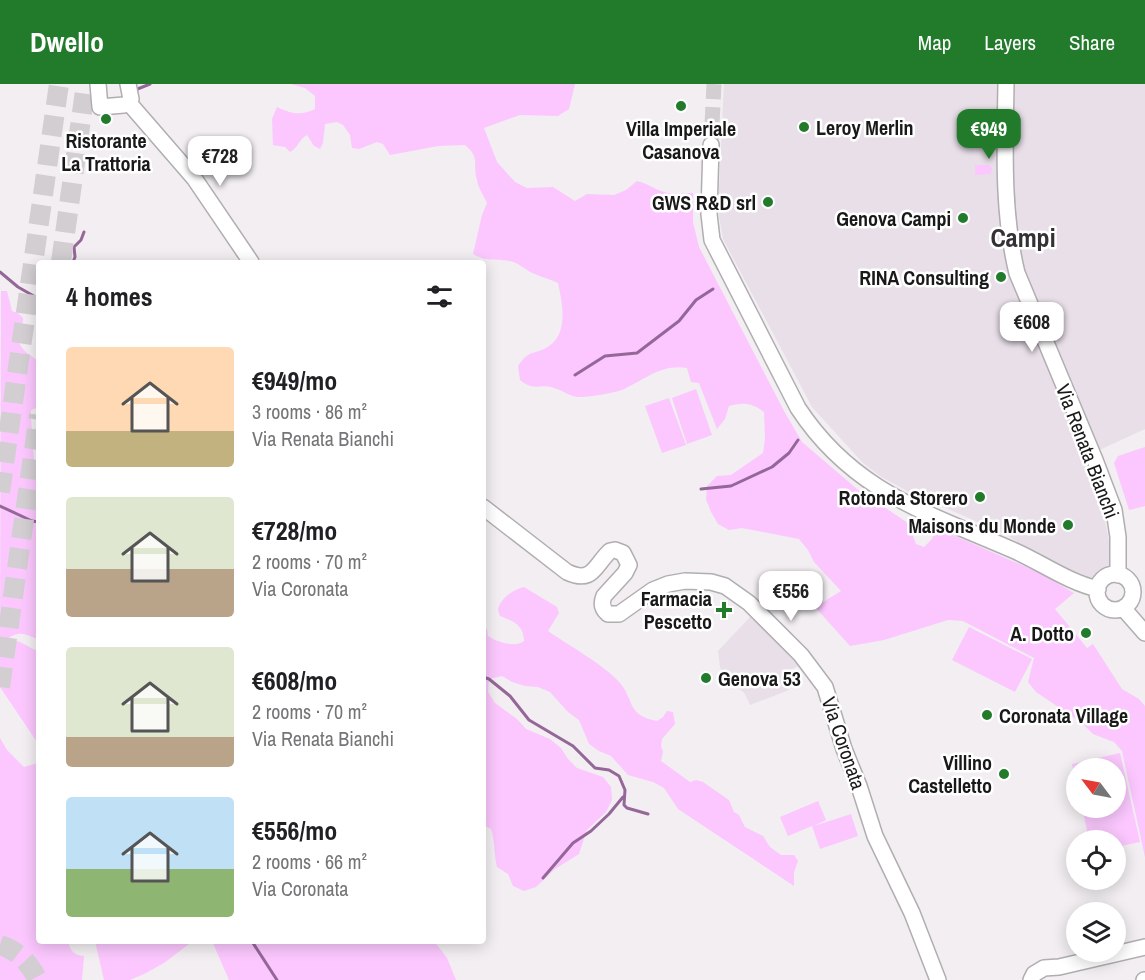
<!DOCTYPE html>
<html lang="en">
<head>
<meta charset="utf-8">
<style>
  body { margin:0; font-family:"Archivo Narrow",sans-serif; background:#f6f6f6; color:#202124; height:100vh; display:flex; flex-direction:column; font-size:22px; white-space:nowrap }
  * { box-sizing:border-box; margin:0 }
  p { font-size:20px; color:#757577 }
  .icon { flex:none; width:33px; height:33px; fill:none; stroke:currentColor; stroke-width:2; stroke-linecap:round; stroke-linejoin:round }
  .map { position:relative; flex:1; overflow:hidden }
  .panel { position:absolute; left:36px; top:176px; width:450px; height:684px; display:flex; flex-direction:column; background:#fff; border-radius:6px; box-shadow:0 3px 15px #0003 }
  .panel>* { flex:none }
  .needle { width:39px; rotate:302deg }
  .buttons { position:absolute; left:1066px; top:674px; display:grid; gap:12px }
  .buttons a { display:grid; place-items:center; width:60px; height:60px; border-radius:50%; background:#fff; box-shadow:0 3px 15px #0003; font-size:30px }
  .price { position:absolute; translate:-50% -51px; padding:0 14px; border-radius:12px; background:#fff; color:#222; font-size:20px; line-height:39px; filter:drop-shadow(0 2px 3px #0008) }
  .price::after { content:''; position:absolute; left:50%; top:36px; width:18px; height:14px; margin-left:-9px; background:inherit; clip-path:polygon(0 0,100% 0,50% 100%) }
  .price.current { background:#217b2b; color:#fff }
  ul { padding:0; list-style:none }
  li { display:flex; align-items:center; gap:18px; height:150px; padding:0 30px }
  li span { display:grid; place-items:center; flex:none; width:168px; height:120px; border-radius:6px; color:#555 }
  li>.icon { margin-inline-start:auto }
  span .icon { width:72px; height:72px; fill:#fffc; stroke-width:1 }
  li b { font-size:26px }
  h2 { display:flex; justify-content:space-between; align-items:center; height:72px; padding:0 30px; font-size:26px }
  header { display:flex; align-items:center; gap:36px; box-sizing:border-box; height:84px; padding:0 30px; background:#217b2b; color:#fff }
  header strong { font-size:28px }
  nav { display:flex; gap:33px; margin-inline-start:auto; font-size:21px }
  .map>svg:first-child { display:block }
</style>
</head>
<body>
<header>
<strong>Dwello</strong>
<nav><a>Map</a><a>Layers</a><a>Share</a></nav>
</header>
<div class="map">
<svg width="1145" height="896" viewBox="0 0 1145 896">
  <rect width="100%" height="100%" fill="#f2eef2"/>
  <!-- built -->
  <path fill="#e8dfe9" d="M724 0H1145V345L1082 374 1105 437 1109 457 1111 477 1105 488 1096 493H1089L1069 485 1029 465 1005 450 907 407 880 392 863 379 812 323 723 155 718 126Z
    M751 532 760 542 763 539 803 580 783 589 789 606 750 621 745 610 723 589 720 583 718 567Z"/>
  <!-- green -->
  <path fill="#fbc7fe" d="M291 0H575L569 25 558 32 520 31 484 44 497 78 515 98 527 104 553 103 575 117 587 110 614 111 626 106 637 97C649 100 654 105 664 108 673 111 683 109 693 109V138L699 163 784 327 802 358 857 405 905 437 909 442 916 460 924 463 932 455 937 444 1040 489 1074 509 1055 525 1087 564 1093 560 1122 605 1139 615 1145 622V773L1122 667 1114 658 1093 650 1082 639 1036 608 1028 598 1034 574 963 537 948 536 884 556 850 562 815 523 841 507 814 478 808 466 799 455 742 444 729 446 718 440 711 428 706 415 707 402 717 392 731 391 763 369 765 355 764 328C752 319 744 318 729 322L725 335 717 345 699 299 691 298 687 284C660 280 645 296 622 306 613 309 590 313 581 313 571 314 563 306 554 304 538 299 535 308 520 296L518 282C530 264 534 272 549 262 569 249 562 218 558 199 550 195 543 194 535 190 526 187 520 179 510 177 493 174 489 179 473 170L482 131 487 119C484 112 478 104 477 96 472 80 481 74 465 61L438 62 390 71 383 60 377 58 359 65 352 64 350 51 343 41 337 38 325 40 323 59 320 65 314 62 307 51C299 55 298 64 290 68L285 63 273 61 272 35 277 23C292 30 301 32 315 25V12L305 4Z
    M975 81H989L992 84 991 90 975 91Z
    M1 207H7L12 227 18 229 23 234C23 241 21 243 19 249 16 265 29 269 39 278V323L31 326V333L35 393 39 407V556C20 547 16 547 0 561Z
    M696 305 712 351 687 360 672 314Z
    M669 314 686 361 662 369 645 322Z
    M1145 363V422L1129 426 1114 379 1118 372Z
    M524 503 557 523 559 529 548 547C568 561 606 582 620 599 635 617 626 631 657 637L663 633 667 627 673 628 675 640 662 655 661 662 663 668 661 677 690 698 696 696 703 698 729 716 734 728 739 731 745 743 763 752 770 763 781 771H794L798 777 794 788V802L678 725 664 704 653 698 628 691 611 672 599 667 589 660 579 636 568 628 550 608 538 603 525 602 512 598 502 592 489 595 488 608 495 619 517 635 526 645 550 655 561 664 568 675 577 684 603 693 611 703 612 716 606 728 587 746 579 770 555 785 536 803 524 807 513 802 508 790 497 783C494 770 495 758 491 745L483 741V542L487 545 488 552C497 558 515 564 524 557 524 541 513 537 500 532L498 526C500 514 513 506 524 503Z
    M969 543 1032 575 1015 608 952 576Z
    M18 557 39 568V661L0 603V569Z
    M0 654 7 666 24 683 38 679 39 681V856L68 857C70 867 74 871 84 872L82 896H0Z
    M1120 669 1140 758 1116 763V756H1089L1082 723H1116V684H1077V701L1072 680Z
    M818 717 826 736 814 742 851 730 858 752 820 765 812 742 788 752 780 733Z
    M95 857V856L193 857 164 879 146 889 130 896H104Z
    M212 857H434L447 874 456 896H229Z"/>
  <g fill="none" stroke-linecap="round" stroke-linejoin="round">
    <!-- stream -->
    <path stroke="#956798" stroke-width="3" d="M135 6 150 0
      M73 178 75 173 74 163 81 156 84 148
      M0 188 18 203 39 215
      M575 291 605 272 637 269 679 237 696 216 713 205
      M701 405 731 402 772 383 789 369 798 356
      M0 422 32 437 39 438
      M483 593 489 595 510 612 529 636 573 662 595 684 609 686 619 692 625 706 624 721 627 724 648 730
      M543 794 573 759 591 747 609 730 623 713
      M251 856 277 896"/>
    <!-- secondary-tunnel -->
    <path stroke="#d2ced2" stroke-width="15" stroke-dasharray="15 8" stroke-linecap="butt" d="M711 61 714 0"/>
    <!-- highway-tunnel -->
    <path stroke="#d2ced2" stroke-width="20" stroke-dasharray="20 10" stroke-linecap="butt" d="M61 178 86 0
      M0 408 59 0
      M0 603 39 331
      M0 861C19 867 29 879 38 896"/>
    <!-- secondary casing -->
    <g stroke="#b1aeb1" stroke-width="18">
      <path id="secondary" d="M98 0 100 23 124 21 129 19
        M128 0 131 15 129 19
        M1006 0C1005 63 1002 128 1017 189L1095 376 1114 426 1118 453V491
        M129 19 194 94 251 178
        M711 61 709 130 712 156 798 324C853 408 928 429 1015 467 1042 479 1068 498 1098 505
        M483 423 567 488C593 500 594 482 610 467L615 466 623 469 629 481 625 489 604 512C601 519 602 525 608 530H619L653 506 668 500 685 497 711 498 725 502 749 519 801 571 825 603 844 665 859 702 875 752 912 829 938 896
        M1097 508a18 18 0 1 1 36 0a18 18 0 1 1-36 0Z
        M1123 524 1145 549
        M1031 896 1034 890 1044 884 1059 883 1145 863
        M1144 896H1145"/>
    </g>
    <!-- secondary -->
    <use href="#secondary" stroke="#fff" stroke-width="15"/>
  </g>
  <!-- markers -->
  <g fill="#217b2b" stroke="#fff" stroke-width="2">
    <circle cx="681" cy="22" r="6"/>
    <circle cx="106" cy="35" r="6"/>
    <circle cx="804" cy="43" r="6"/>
    <circle cx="768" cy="118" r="6"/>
    <circle cx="963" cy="134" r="6"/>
    <circle cx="1001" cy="193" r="6"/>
    <circle cx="980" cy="413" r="6"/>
    <circle cx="1068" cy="441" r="6"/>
    <path d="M721 517h6v6h6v6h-6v6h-6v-6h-6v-6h6z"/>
    <circle cx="1086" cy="549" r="6"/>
    <circle cx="706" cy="594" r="6"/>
    <circle cx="987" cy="631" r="6"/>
    <circle cx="1004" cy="690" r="6"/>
  </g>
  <g text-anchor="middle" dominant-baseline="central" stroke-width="5" stroke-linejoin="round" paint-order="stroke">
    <!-- poi labels -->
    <g font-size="20" font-weight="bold" fill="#1a191a" stroke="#fff" text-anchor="end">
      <text x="816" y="43" text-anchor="start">Leroy Merlin</text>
      <text x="681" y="44" text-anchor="middle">Villa Imperiale<tspan x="681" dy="23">Casanova</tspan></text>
      <text x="106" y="56" text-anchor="middle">Ristorante<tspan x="106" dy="23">La Trattoria</tspan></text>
      <text x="756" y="118">GWS R&amp;D srl</text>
      <text x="951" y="134">Genova Campi</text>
      <text x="989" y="193">RINA Consulting</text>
      <text x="968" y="413">Rotonda Storero</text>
      <text x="1056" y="441">Maisons du Monde</text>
      <text x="712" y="514">Farmacia<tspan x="712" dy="23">Pescetto</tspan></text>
      <text x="1074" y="549">A. Dotto</text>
      <text x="718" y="594" text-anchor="start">Genova 53</text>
      <text x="999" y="631" text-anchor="start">Coronata Village</text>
      <text x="992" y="678">Villino<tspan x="992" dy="23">Castelletto</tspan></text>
    </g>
    <!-- street labels -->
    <g font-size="20" fill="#1a191a" stroke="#fff">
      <text transform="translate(1088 367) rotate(69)">Via Renata Bianchi</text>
      <text transform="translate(844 659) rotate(71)">Via Coronata</text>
    </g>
    <!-- district labels -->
    <g font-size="26" font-weight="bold" fill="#343134" stroke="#fff">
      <text x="1023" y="153">Campi</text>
    </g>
  </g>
</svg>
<div class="buttons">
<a><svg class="needle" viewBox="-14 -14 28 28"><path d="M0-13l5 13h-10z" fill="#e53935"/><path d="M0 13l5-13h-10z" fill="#757577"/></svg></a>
<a><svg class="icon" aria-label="locate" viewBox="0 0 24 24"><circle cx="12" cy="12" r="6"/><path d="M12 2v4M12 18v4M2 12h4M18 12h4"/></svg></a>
<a><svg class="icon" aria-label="layers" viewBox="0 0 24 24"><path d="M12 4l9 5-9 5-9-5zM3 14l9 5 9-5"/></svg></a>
</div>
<b class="price current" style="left:989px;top:76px">€949</b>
<b class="price" style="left:220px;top:103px">€728</b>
<b class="price" style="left:1032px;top:269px">€608</b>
<b class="price" style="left:791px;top:538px">€556</b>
<section class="panel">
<h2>4 homes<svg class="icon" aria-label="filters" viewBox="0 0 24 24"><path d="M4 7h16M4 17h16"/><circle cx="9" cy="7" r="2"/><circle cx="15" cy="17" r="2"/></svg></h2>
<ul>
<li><span style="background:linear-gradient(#ffd9b3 70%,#c2b280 0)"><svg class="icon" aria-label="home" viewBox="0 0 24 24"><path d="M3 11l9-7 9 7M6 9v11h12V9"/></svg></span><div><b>€949/mo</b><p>3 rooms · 86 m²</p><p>Via Renata Bianchi</p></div></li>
<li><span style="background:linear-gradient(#dfe7d0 60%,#b9a48a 0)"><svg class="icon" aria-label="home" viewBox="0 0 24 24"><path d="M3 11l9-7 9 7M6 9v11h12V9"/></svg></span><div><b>€728/mo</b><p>2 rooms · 70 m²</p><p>Via Coronata</p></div></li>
<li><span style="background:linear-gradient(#dfe7d0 75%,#b9a48a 0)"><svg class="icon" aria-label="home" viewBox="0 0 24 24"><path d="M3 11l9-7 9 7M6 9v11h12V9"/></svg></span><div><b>€608/mo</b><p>2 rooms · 70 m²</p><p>Via Renata Bianchi</p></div></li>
<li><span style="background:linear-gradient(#bfe0f5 60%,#8fb573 0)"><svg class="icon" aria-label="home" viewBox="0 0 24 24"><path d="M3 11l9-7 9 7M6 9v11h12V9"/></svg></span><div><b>€556/mo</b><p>2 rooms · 66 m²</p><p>Via Coronata</p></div></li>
</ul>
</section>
</div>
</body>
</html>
